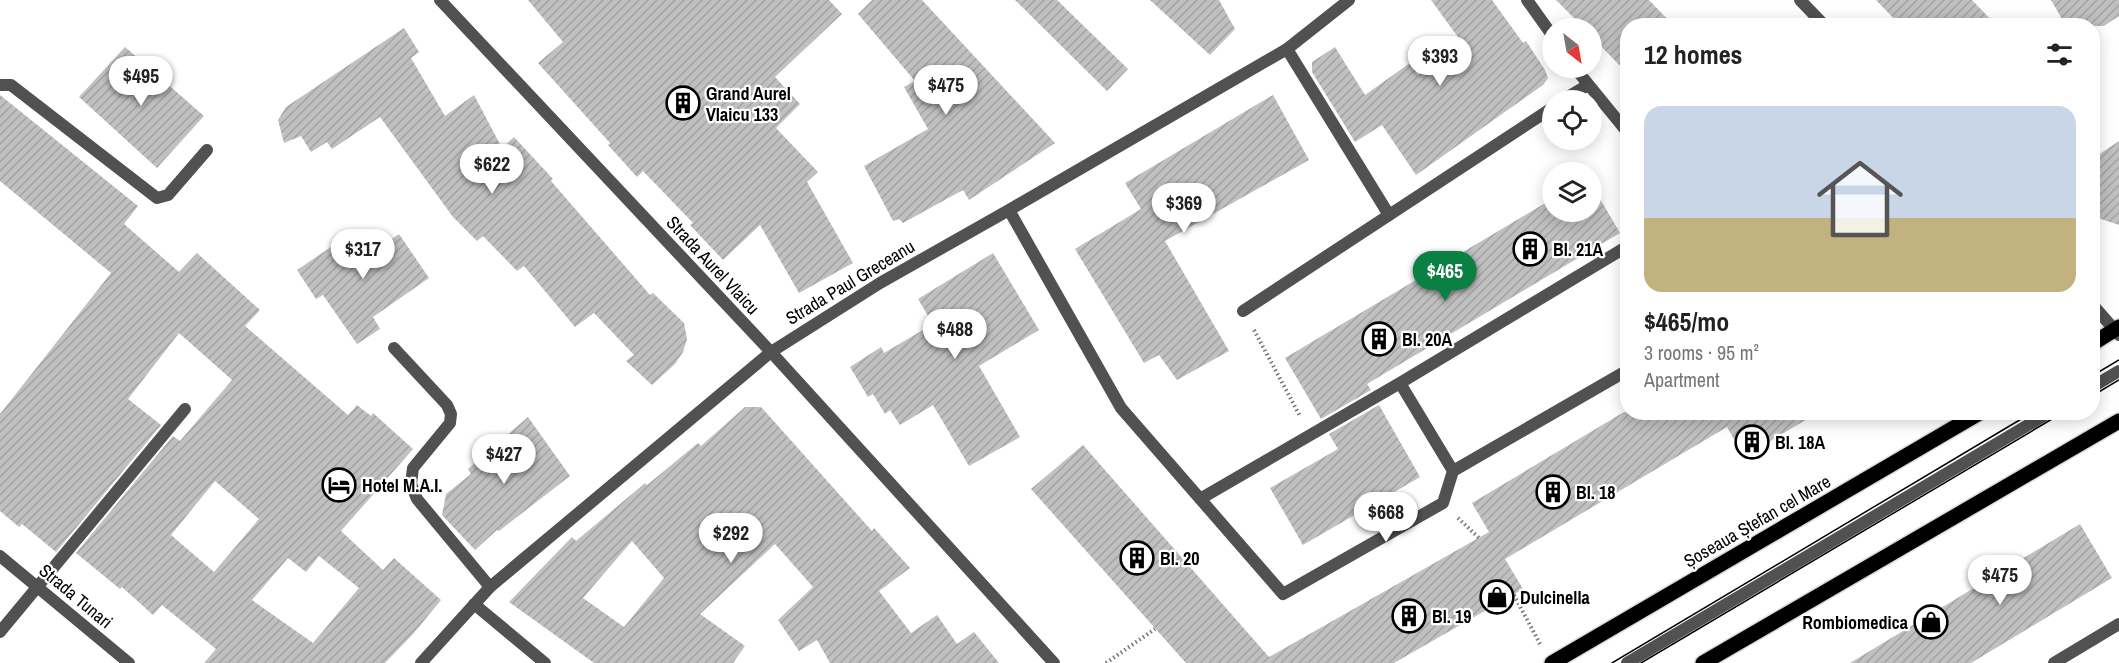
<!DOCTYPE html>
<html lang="en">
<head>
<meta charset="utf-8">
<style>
  body { margin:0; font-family:"Archivo Narrow",sans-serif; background:#f6f6f6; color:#222; height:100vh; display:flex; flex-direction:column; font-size:22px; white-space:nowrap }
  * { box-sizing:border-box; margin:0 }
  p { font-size:20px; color:#767676 }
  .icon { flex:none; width:33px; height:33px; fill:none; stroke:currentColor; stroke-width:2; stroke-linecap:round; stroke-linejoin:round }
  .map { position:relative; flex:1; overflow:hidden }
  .drawer { position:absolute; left:1620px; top:18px; width:480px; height:402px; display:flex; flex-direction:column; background:#fff; border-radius:24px; box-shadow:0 3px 15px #0003 }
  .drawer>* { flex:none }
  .needle { width:39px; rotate:149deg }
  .tools { position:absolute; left:1542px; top:18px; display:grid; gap:12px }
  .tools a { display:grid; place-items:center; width:60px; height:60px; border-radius:50%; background:#fff; box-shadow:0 3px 15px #0003; font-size:30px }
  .price { position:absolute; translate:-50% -51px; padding:0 14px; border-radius:21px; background:#fff; color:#222; font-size:20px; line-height:39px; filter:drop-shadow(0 2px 3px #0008) }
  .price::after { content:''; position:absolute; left:50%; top:36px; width:18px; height:14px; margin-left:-9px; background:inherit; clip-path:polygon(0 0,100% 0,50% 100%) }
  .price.selected { background:#0b8043; color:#fff }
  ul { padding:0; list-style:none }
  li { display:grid; align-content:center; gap:12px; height:318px; padding:0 24px }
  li+li { border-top:2px solid #e0e0e0 }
  li span { display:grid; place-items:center; height:186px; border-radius:18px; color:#555 }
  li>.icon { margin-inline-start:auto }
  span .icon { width:108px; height:108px; fill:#fffc; stroke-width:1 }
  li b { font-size:26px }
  h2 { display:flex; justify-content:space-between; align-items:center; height:72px; padding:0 24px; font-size:26px }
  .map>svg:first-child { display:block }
</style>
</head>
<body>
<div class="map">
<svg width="2119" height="663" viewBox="0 0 2119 663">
  <defs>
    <pattern id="building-hatch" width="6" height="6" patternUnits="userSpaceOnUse" patternTransform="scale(1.5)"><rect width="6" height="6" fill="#c0c0c0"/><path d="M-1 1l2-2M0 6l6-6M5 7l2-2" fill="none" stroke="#a3a3a3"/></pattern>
  </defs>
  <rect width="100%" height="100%" fill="#fff"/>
  <!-- building -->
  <path fill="url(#building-hatch)" fill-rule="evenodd" d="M528 0H829L842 14 775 77 800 104 776 128 818 172 807 182 853 263 799 293 760 225 723 260 690 225 693 223 643 171 637 177 608 145 610 143 538 63 563 42Z
    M872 0H922L1055 143 969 200 963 190 903 223 899 219 893 221 864 166 928 129 904 87 915 81 858 14Z
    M1015 0H1057L1128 69 1107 91Z
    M1150 0H1219L1235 29 1210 55Z
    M1431 0H1492L1523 43 1526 41 1545 70 1548 78 1543 85 1416 175 1382 125 1355 142 1312 72V62L1335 47 1365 95 1410 63 1418 75 1463 44Z
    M1556 0H1649L1674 26H1628V74L1592 37V28H1584Z
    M1876 0H1972L1997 26H1901Z
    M2051 0H2119V16L2104 26H2066Z
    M404 28 419 52 411 58 445 116 474 95 502 148 514 137 553 179 551 181 650 295 653 293 684 323 687 339 683 352 675 364 652 385 626 361 634 355 594 313 575 327 524 266 517 271 483 236 477 241 453 217 380 117 332 149 327 142 311 152 301 136 284 143 278 120 286 107Z
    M125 47 204 116 157 168 79 97Z
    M0 95 138 206 124 224 179 272 197 253 260 310 245 326 348 415 357 405 371 416 373 413 413 449 341 531 383 570 394 558 441 600 414 633 385 663H204L216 649 162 605 153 615 122 587 120 589 76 553 173 436 180 441 232 380 179 333 128 399 161 425 56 552 22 524 19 527 0 511V414L111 273 0 181ZM215 481 259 519 214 572 171 535ZM319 556 359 588 313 643 252 600 288 558 306 572Z
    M1273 95 1309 160 1165 241 1229 351 1177 380 1159 355 1144 363 1075 249 1141 209 1125 183Z
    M2119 141V225L2092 216V159Z
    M1592 185 1620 233 1367 384 1371 390 1321 419 1285 358 1552 199V212H1592Z
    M356 230 372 253 399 234 429 278 373 317 380 329 357 344 323 295 316 299 297 270Z
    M993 253 1039 330 979 366 1020 437 969 466 933 405 900 425 890 410 885 414 873 394 868 397 850 367 881 347 884 353 933 324 918 299Z
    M1379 405 1420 477 1303 545 1270 488 1338 449 1329 434Z
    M745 407H761L872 531 874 528 910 568 879 591 911 633 937 615 957 644 974 632 999 663H830L817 640 799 651 778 620 813 587 775 544 700 614 745 646 733 663H594L509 602 572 537 576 541 645 483 647 485 698 443 701 446ZM632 541 664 578 624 627 583 598Z
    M1624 412H1819L1744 457 1727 427 1505 559 1523 589 1394 663H1186L1031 489 1083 445 1269 657 1489 532 1472 503Z
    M528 417 570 476 499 531 497 530 475 550 442 515 446 494 471 474 468 469Z
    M2080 524 2112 578 1971 663H1850Z"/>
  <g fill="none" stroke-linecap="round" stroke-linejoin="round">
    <!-- primary casing -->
    <g stroke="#dbdbdb" stroke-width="18">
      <path id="primary" d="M2092 344 2119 327
        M1552 663 1981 412
        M1703 663 2119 421"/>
    </g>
    <!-- path -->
    <path stroke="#737373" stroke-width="4" stroke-dasharray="1.5 3" stroke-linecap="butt" d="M1254 330 1300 416
      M1458 518 1479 538
      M1514 595 1540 644
      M1106 663 1155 629"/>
    <!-- service -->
    <path stroke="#515151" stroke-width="12" d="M1287 49 1389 215
      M0 85H11L157 198 168 195 207 150
      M394 348 447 405 451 414 450 423 413 468 411 484 417 499 490 587
      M2092 387 2119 371
      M0 632 185 409
      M1627 663 2050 412
      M2054 663 2119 624"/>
    <!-- minor -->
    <path stroke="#515151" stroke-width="12" d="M440 0 771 352 1054 663
      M1527 0 1552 35
      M1575 68 1628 133
      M1563 100 1588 85
      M1009 210 1121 408 1283 594 1443 503 1453 471 1628 370
      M1243 311 1552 108
      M1400 383 1453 471
      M1200 499 1400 383 1628 246
      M474 604 545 663
      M421 663 490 587 771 352 880 283 1009 210 1287 49 1349 0"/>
    <!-- tertiary -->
    <path stroke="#515151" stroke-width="12" d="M1800 0 1825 26
      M2092 304 2119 335
      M0 556 129 663"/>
    <!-- primary -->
    <use href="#primary" stroke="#000" stroke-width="15"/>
    <!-- tram -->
    <path stroke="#000" stroke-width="1.5" d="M2092 376 2119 360
      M2092 396 2119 380
      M1612 663 2033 412
      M1641 663 2064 412"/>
  </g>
  <!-- icons -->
  <defs>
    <g id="building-ring" transform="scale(1.725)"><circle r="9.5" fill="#fff" stroke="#000" stroke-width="1.5"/><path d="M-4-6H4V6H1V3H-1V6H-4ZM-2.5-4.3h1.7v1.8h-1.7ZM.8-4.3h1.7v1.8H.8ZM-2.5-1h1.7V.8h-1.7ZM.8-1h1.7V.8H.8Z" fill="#000"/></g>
    <g id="hotel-ring" transform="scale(1.725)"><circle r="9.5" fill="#fff" stroke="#000" stroke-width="1.5"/><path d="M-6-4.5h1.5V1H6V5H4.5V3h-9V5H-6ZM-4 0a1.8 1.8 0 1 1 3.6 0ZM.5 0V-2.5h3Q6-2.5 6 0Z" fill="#000"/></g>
    <g id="shop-ring" transform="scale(1.725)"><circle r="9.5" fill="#fff" stroke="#000" stroke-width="1.5"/><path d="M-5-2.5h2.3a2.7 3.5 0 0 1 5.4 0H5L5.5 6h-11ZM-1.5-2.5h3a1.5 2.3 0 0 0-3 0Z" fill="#000"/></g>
  </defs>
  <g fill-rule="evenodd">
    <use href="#building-ring" x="683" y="103"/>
    <use href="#building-ring" x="1530" y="249"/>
    <use href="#building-ring" x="1379" y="339"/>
    <use href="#building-ring" x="1752" y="442"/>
    <use href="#hotel-ring" x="339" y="485"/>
    <use href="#building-ring" x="1553" y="492"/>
    <use href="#building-ring" x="1137" y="558"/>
    <use href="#shop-ring" x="1497" y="597"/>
    <use href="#building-ring" x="1409" y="616"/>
    <use href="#shop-ring" x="1931" y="622"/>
  </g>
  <g text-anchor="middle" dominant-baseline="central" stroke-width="4.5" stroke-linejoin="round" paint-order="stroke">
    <!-- poi labels -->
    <g font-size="18" font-weight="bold" fill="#000" stroke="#fff" text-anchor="start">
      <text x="706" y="93">Grand Aurel<tspan x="706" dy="21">Vlaicu 133</tspan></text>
      <text x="1553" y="249">Bl. 21A</text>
      <text x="1402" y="339">Bl. 20A</text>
      <text x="1775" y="442">Bl. 18A</text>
      <text x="362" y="485">Hotel M.A.I.</text>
      <text x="1576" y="492">Bl. 18</text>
      <text x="1160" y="558">Bl. 20</text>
      <text x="1520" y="597">Dulcinella</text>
      <text x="1432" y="616">Bl. 19</text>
      <text x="1908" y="622" text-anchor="end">Rombiomedica</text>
    </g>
    <!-- street labels -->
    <g font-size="18" fill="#000" stroke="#fff">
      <text transform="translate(713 265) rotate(47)">Strada Aurel Vlaicu</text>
      <text transform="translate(850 282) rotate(-31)">Strada Paul Greceanu</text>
      <text transform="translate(1757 521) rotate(-30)">Șoseaua Ștefan cel Mare</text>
      <text transform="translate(76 596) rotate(40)">Strada Tunari</text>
    </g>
  </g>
</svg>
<div class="tools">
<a><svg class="needle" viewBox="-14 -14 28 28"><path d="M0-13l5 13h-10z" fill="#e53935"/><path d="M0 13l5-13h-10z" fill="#767676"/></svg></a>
<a><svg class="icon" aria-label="locate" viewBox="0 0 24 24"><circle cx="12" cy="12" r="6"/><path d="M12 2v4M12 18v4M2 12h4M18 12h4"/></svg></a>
<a><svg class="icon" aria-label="layers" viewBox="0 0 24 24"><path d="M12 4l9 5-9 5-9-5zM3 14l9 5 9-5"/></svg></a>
</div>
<b class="price" style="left:1440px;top:87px">$393</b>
<b class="price" style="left:141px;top:107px">$495</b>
<b class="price" style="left:946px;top:116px">$475</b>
<b class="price" style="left:492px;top:195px">$622</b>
<b class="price" style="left:1184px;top:234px">$369</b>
<b class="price" style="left:363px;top:280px">$317</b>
<b class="price selected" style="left:1445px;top:302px">$465</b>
<b class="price" style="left:955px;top:360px">$488</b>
<b class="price" style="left:504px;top:485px">$427</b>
<b class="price" style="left:1386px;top:543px">$668</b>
<b class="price" style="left:731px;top:564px">$292</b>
<b class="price" style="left:2000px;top:606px">$475</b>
<section class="drawer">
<h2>12 homes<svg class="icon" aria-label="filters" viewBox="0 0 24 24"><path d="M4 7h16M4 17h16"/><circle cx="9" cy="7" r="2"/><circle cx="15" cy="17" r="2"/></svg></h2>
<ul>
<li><span style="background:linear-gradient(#c9d6e8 60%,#c2b280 0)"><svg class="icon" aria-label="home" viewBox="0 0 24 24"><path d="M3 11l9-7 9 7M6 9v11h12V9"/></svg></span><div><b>$465/mo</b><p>3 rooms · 95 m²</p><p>Apartment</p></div></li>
</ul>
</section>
</div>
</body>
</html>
